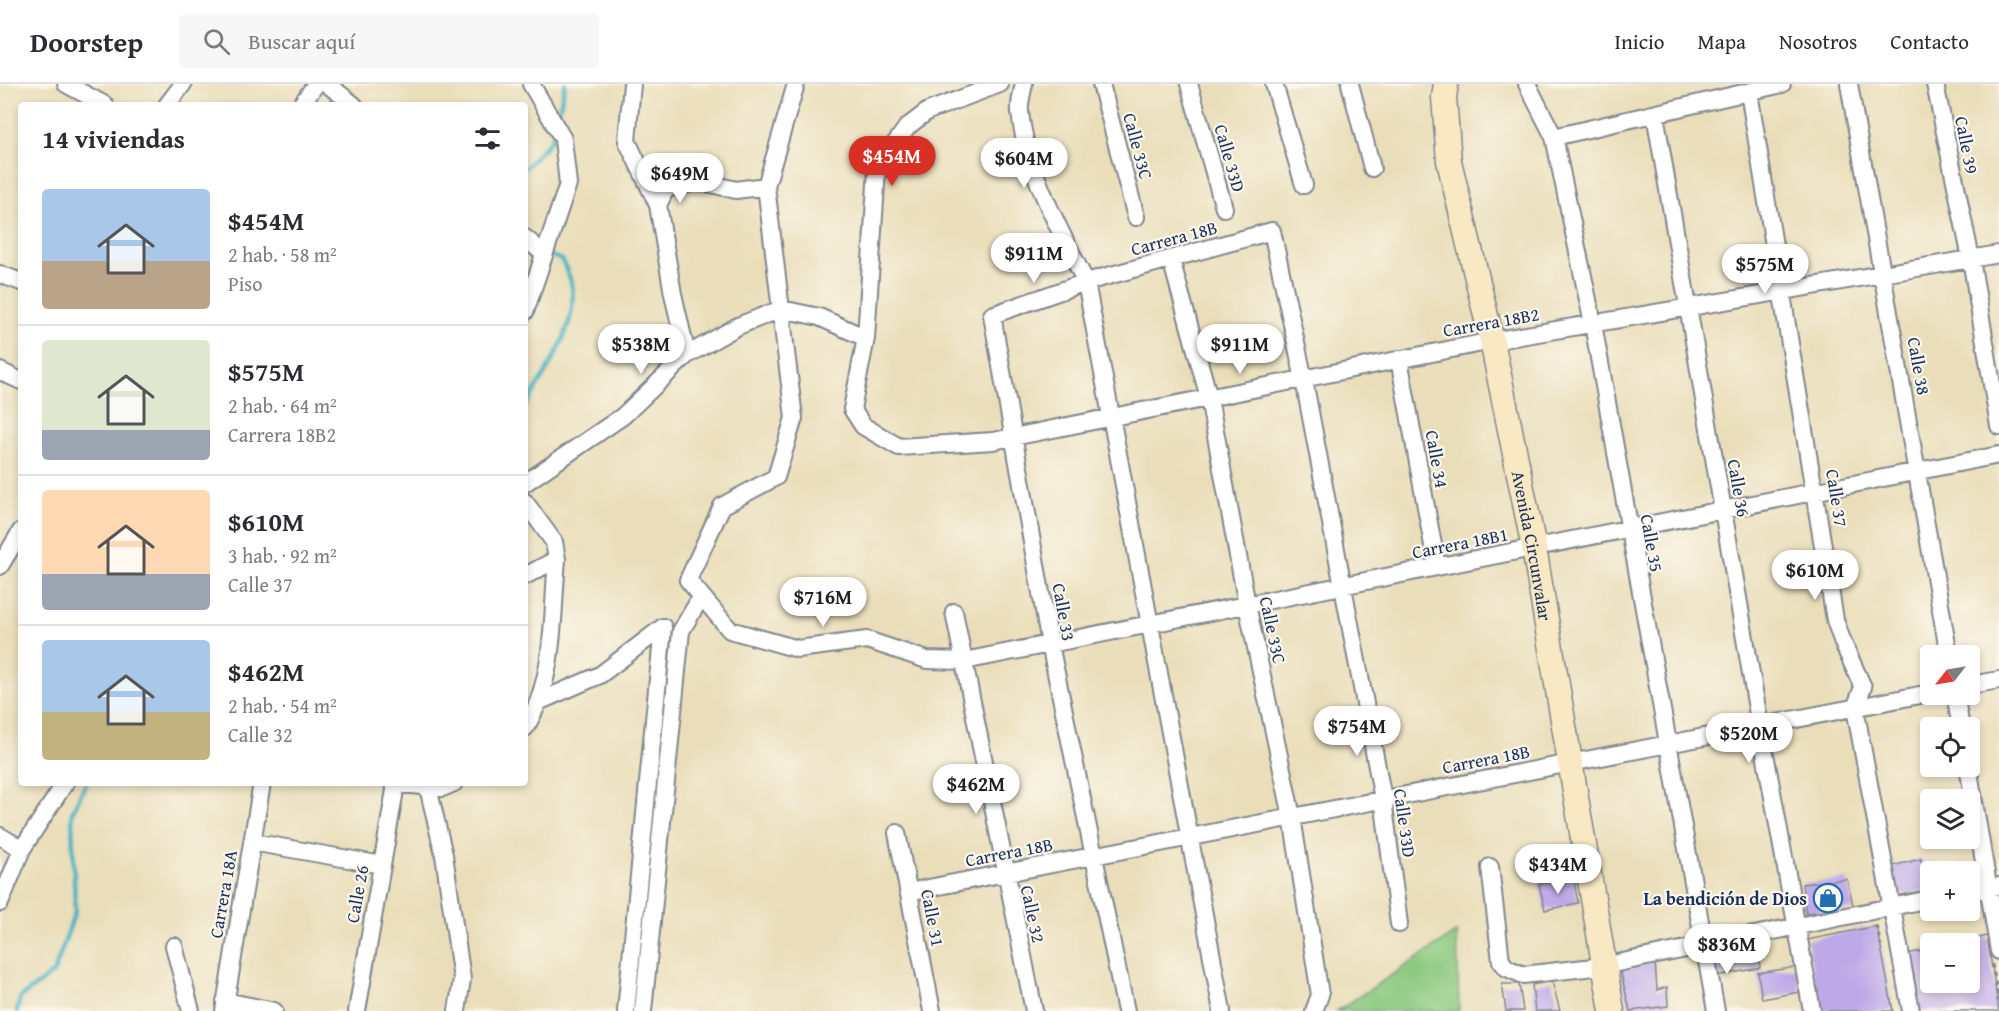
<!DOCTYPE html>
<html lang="es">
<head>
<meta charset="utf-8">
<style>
  body { margin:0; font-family:"Gentium Book Plus",serif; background:#f7f7f7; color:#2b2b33; height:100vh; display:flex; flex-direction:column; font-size:22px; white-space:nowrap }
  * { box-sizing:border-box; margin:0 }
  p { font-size:20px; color:#7c7c81 }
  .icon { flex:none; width:33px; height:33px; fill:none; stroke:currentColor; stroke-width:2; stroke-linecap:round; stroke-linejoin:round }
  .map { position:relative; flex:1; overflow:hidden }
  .drawer { position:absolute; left:18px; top:18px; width:510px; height:684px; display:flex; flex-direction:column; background:#fff; border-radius:6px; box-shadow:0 3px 9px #0003 }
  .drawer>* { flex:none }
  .needle { width:39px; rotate:239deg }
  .controls { position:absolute; left:1920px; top:561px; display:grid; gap:12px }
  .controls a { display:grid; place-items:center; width:60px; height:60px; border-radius:6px; background:#fff; box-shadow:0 3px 9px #0003; font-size:30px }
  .price { position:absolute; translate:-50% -51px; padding:0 14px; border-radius:21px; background:#fff; color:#222; font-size:20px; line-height:39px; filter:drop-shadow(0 2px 3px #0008) }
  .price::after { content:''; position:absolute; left:50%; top:36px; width:18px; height:14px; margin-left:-9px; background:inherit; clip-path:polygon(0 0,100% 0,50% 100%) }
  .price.selected { background:#d93025; color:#fff }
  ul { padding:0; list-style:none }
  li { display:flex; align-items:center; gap:18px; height:150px; padding:0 24px }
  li+li { border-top:2px solid #e1e1e2 }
  li span { display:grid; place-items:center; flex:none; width:168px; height:120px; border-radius:6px; color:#555 }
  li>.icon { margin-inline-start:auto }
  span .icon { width:72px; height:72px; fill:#fffc; stroke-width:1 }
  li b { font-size:26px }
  h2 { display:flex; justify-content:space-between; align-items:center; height:72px; padding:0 24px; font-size:26px }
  header { display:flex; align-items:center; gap:36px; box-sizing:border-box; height:84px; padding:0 30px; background:#fff; border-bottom:2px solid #e1e1e2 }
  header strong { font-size:28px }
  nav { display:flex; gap:33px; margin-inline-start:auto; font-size:21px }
  .search { width:420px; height:54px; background:#f7f7f7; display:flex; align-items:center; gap:15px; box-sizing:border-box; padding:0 21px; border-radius:6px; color:#7c7c81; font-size:22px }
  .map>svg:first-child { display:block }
</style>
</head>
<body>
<header>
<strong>Doorstep</strong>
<div class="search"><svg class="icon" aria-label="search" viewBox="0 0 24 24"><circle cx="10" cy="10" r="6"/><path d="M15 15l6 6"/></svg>Buscar aquí</div>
<nav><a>Inicio</a><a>Mapa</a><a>Nosotros</a><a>Contacto</a></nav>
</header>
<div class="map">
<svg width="1999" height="927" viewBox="0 0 1999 927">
  <rect width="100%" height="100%" fill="#fbf7ec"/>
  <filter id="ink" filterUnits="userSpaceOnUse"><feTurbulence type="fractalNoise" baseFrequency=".0167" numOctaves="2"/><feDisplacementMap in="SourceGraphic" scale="12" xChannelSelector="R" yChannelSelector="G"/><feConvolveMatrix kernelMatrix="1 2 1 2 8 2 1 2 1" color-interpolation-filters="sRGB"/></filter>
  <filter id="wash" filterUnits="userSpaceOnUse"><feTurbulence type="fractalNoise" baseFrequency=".008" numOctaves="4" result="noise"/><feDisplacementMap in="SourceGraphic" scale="24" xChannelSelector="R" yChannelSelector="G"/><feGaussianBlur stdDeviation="1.35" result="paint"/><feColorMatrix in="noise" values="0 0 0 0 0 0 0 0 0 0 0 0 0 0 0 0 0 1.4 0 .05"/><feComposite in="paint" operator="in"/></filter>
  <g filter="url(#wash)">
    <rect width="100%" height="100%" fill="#eadeba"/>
    <!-- green -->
    <path fill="#8bc97f" stroke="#537c6e" stroke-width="1.5" d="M1457 848 1459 927H1337Z"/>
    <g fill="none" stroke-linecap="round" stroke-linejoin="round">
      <!-- stream -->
      <path stroke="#46b3c2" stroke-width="4.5" d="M557 36 565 0
        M525 84 552 55 553 50
        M525 170 535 169
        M525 323C545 288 578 245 572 203 571 194 566 185 562 176L549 171
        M17 927 20 914 54 888 75 828 72 729 86 699"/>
    </g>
    <g id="blocks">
      <!-- building -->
      <path fill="#bda9e8" d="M1921 775 1927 806 1897 812 1892 782Z
        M1847 795 1854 825 1806 829 1802 800Z
        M1574 797 1578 819 1545 826 1539 800Z
        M1877 842 1893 927H1820L1807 856Z
        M1987 852 1999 927H1917L1907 870 1930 865V898H1970V860L1958 859Z
        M1758 857 1760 884 1716 892 1713 866Z
        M1655 878 1657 906 1667 903 1668 922 1630 927 1620 886Z
        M1797 883 1800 908 1762 915 1758 889Z
        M1552 897 1560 927H1535L1532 901Z
        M1502 900H1519L1523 927H1506Z"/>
    </g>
  </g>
  <g filter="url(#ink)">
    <use href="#blocks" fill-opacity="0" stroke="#82868c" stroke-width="1.5"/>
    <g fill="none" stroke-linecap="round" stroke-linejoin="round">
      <!-- street casing -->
      <g stroke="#82868c" stroke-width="20">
        <path id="street" d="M66 0 105 21
          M327 0 354 21
          M632 0 627 57 658 121
          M796 0 766 102 794 334 776 393 722 422 688 496 730 546 798 565 867 556 927 576 964 577 1999 371
          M1024 0C1022 9 1019 19 1020 28 1026 85 1060 147 1086 198L1222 927
          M1101 0 1136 133
          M1189 0 1224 124
          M1274 0 1304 101
          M1350 0 1372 84
          M1527 0 1554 53 1593 240 1716 927
          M1849 0 1949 572
          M1935 0 1971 175 1999 342
          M1749 8 1835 536 1843 559 1863 603 1855 624 1911 927
          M167 21 183 0
          M301 21 316 0
          M1655 30 1760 642 1812 927
          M1554 53 1782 0
          M525 154 543 169
          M1171 175 1209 314 1247 521 1292 733 1320 911 1314 927
          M0 190 21 198
          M525 228 568 100 563 55 531 0
          M866 254 877 85 907 43 928 27 1000 0
          M687 271 673 210 658 121 666 105 699 97 736 106 766 102
          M1399 275 1437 483
          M0 287 21 297
          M525 399 623 332 687 271 738 242 781 225 819 233 866 254 852 325 863 342 899 363 993 357 1492 257 1999 170
          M525 418 554 458 557 475C552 529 556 596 525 644
          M0 482 21 447
          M525 492 557 475
          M954 528 1034 927
          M1970 601 1999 596
          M1955 610 1961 644
          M538 618 600 591 663 543 626 927
          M1968 682 1999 867
          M393 699 442 704 454 699
          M427 699 444 771 462 895 457 927
          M897 749 932 927
          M0 752 22 765
          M252 758 382 781
          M1490 783 1501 877 1507 884 1523 891 1603 882 1930 815
          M908 808 1930 609
          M1970 808 1998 802
          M0 819 22 765 65 699
          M174 862 191 927
          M225 917 274 927
          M224 927 262 699
          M357 927 396 700
          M643 927 681 547 701 513
          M1126 927 1050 560 992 231 1086 198 1272 147 1304 296 1383 715 1399 840"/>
      </g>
      <!-- secondary casing -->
      <g stroke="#82868c" stroke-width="27">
        <g id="secondary">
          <path id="s1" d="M1446 0 1444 13 1449 77 1492 257 1534 464 1612 927"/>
        </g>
      </g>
      <!-- path -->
      <path stroke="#82868c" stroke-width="3" stroke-dasharray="4.5 4.5" stroke-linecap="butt" d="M1938 830 1954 826
        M1876 842 1881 861
        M1992 880 1999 917"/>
      <!-- street -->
      <use href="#street" stroke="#fff" stroke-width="16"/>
      <!-- secondary -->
      <use href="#secondary" stroke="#f8e8c3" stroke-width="24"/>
    </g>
  </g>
  <!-- icons -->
  <defs>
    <g id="shop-ring" transform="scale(1.5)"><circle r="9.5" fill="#fbf7ec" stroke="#1f6fb2" stroke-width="1.5"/><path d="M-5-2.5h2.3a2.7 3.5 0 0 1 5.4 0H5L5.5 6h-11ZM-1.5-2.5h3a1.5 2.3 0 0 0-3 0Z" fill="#1f6fb2"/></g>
  </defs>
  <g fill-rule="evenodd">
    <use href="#shop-ring" x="1828" y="814"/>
  </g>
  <g text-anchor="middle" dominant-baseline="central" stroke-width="4.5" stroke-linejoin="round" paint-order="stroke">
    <!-- street labels -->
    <g font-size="18" fill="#1b2f5e" stroke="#fbf7ec">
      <text transform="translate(1967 61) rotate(79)">Calle 39</text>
      <text transform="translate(1138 62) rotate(75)">Calle 33C</text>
      <text transform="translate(1230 74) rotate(74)">Calle 33D</text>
      <text transform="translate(1174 154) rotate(-15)">Carrera 18B</text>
      <text transform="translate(1491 238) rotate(-10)">Carrera 18B2</text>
      <text transform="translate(1919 282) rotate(80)">Calle 38</text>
      <text transform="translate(1437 375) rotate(80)">Calle 34</text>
      <text transform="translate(1739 404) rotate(80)">Calle 36</text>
      <text transform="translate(1837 414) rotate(81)">Calle 37</text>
      <text transform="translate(1460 459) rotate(-11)">Carrera 18B1</text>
      <text transform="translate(1652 459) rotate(80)">Calle 35</text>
      <text stroke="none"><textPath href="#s1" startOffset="471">Avenida Circunvalar</textPath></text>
      <text transform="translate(1064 528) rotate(80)">Calle 33</text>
      <text transform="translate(1273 546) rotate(78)">Calle 33C</text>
      <text transform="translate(1486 675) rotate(-11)">Carrera 18B</text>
      <text transform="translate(1405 739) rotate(82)">Calle 33D</text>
      <text transform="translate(1009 768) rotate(-11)">Carrera 18B</text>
      <text transform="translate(223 810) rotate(-80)">Carrera 18A</text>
      <text transform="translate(357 810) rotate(-80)">Calle 26</text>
      <text transform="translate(1033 830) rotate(78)">Calle 32</text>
      <text transform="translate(933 834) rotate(79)">Calle 31</text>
    </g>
    <!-- poi labels -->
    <g font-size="18" font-weight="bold" fill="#1b2f5e" stroke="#fbf7ec" text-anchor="end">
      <text x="1807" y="814">La bendición de Dios</text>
    </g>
  </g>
</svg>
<div class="controls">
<a><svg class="needle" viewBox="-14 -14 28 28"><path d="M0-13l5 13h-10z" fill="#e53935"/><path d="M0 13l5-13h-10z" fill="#7c7c81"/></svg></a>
<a><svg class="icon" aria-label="locate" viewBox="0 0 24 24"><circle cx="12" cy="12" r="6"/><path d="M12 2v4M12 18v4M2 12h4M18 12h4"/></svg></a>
<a><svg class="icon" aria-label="layers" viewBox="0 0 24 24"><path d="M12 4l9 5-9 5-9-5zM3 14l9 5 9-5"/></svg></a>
<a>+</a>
<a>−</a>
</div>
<b class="price selected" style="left:892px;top:103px">$454M</b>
<b class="price" style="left:1024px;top:105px">$604M</b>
<b class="price" style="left:680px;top:120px">$649M</b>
<b class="price" style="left:1034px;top:200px">$911M</b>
<b class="price" style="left:1765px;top:211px">$575M</b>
<b class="price" style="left:641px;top:291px">$538M</b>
<b class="price" style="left:1240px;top:291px">$911M</b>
<b class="price" style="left:1815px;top:517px">$610M</b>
<b class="price" style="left:823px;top:544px">$716M</b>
<b class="price" style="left:1357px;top:673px">$754M</b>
<b class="price" style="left:1749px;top:680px">$520M</b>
<b class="price" style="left:976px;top:731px">$462M</b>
<b class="price" style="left:1558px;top:811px">$434M</b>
<b class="price" style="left:1727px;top:891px">$836M</b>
<section class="drawer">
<h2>14 viviendas<svg class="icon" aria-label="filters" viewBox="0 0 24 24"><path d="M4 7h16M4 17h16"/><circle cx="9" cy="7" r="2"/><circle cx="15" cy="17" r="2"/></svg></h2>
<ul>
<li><span style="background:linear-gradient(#a9c7e8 60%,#b9a48a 0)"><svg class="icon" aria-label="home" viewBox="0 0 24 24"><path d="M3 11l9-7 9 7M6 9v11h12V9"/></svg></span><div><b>$454M</b><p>2 hab. · 58 m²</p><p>Piso</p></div></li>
<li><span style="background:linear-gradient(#dfe7d0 75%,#9aa5b1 0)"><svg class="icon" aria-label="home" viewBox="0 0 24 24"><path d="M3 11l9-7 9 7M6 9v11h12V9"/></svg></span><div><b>$575M</b><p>2 hab. · 64 m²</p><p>Carrera 18B2</p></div></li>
<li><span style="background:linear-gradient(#ffd9b3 70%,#9aa5b1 0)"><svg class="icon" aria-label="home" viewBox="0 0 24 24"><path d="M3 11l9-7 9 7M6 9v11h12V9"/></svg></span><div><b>$610M</b><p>3 hab. · 92 m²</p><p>Calle 37</p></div></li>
<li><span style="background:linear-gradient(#a9c7e8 60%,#c2b280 0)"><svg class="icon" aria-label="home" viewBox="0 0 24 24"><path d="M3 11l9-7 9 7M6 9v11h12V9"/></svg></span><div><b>$462M</b><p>2 hab. · 54 m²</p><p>Calle 32</p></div></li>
</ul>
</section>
</div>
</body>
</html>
